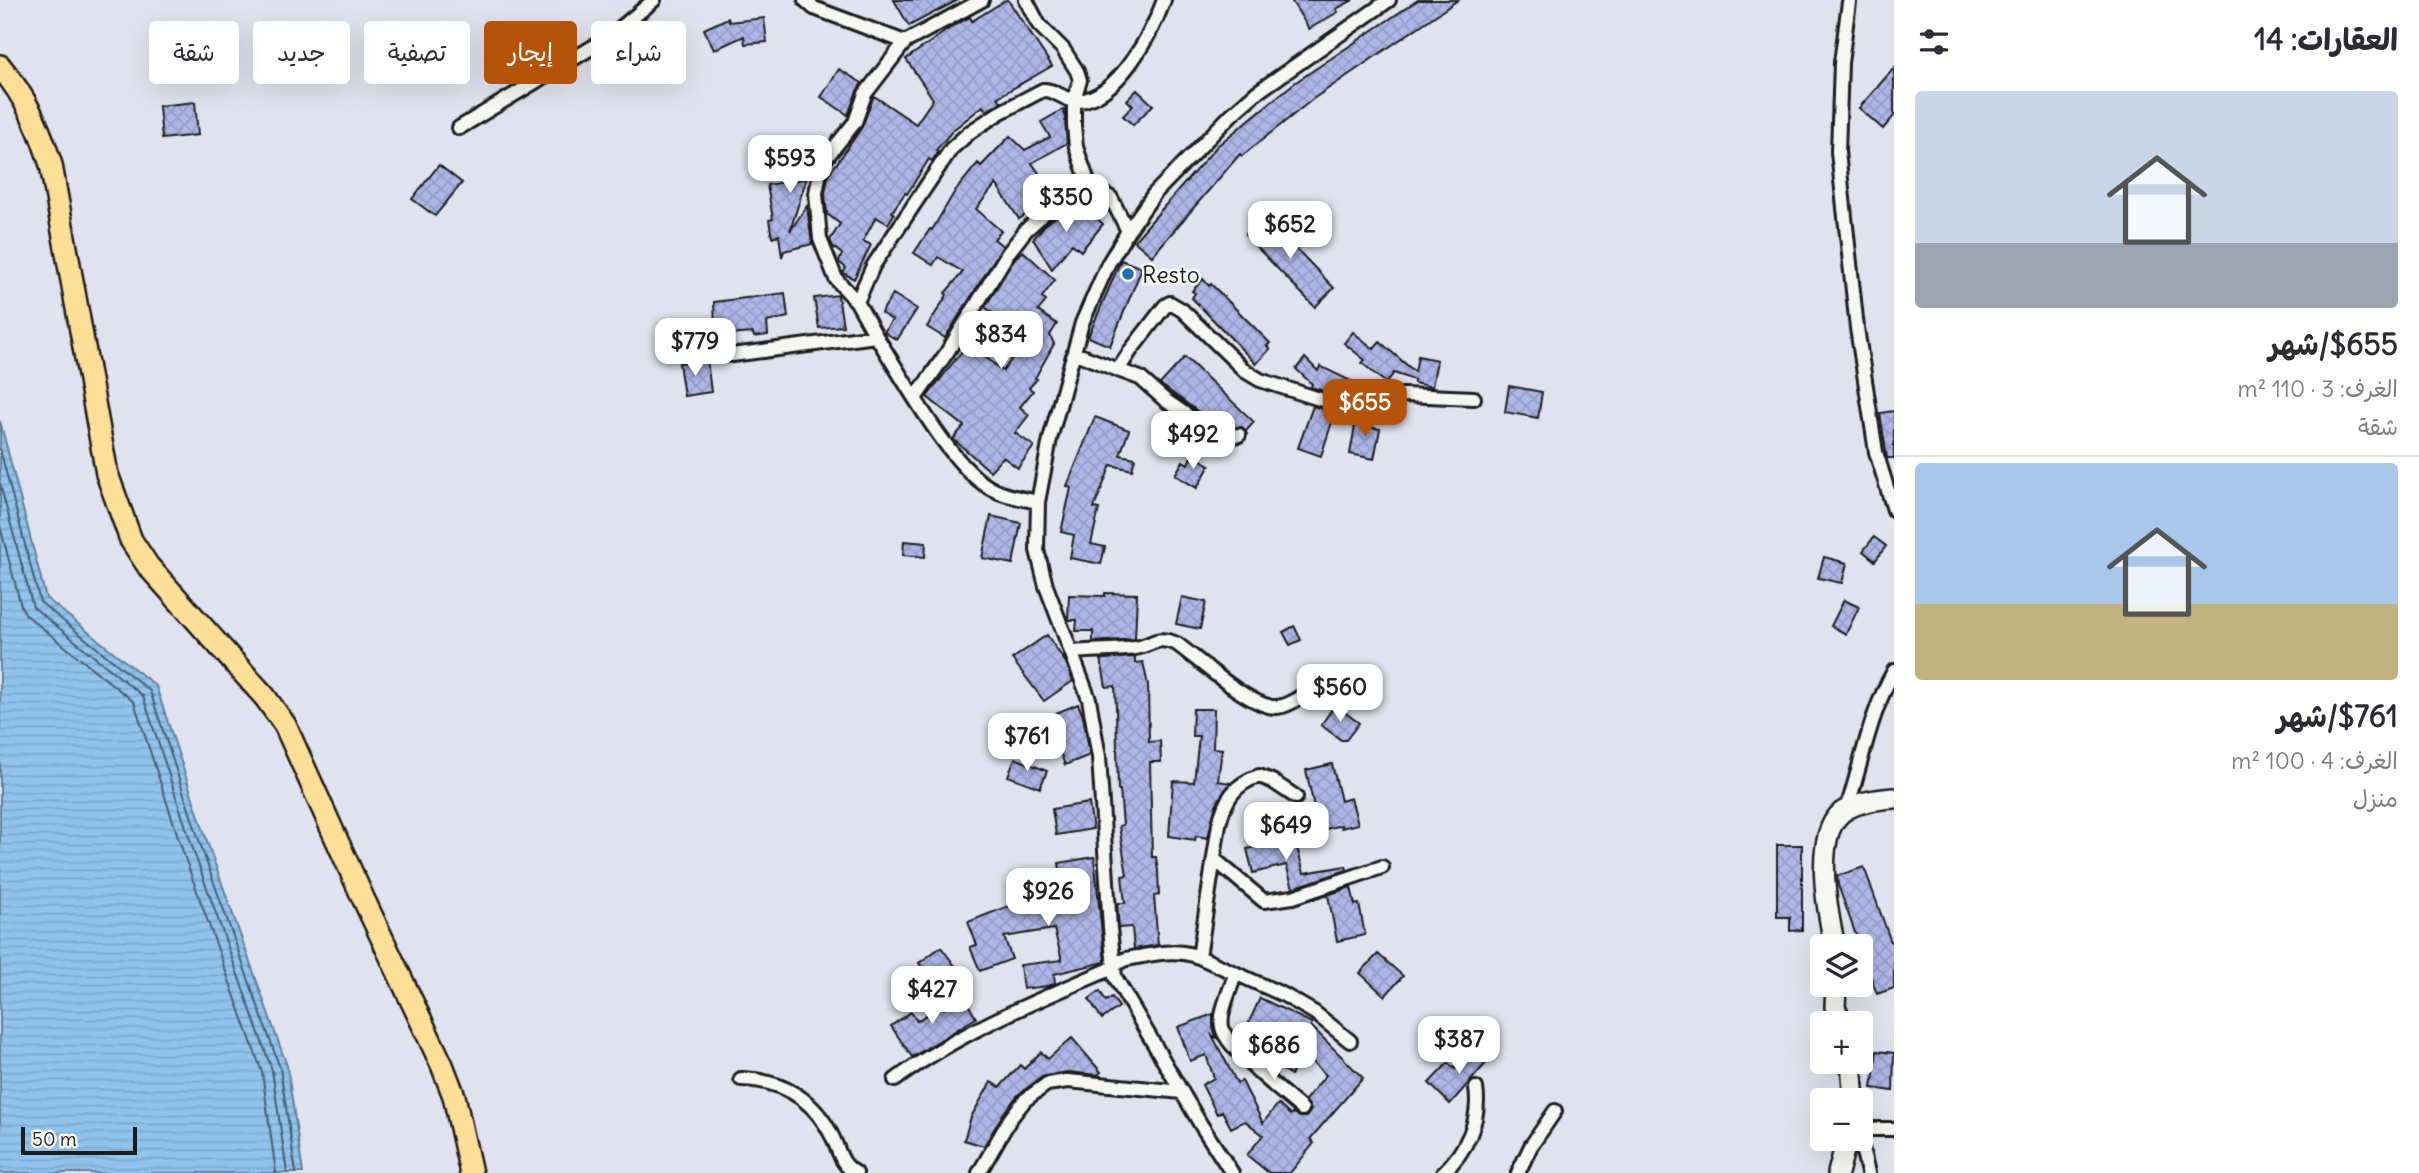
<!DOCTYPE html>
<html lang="ar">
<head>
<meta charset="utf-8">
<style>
  body { margin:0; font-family:Delius,"Playpen Sans Arabic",sans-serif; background:#f7f7f7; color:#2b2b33; direction:rtl; height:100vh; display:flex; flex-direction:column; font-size:26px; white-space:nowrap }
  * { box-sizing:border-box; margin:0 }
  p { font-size:23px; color:#7c7c81 }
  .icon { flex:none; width:38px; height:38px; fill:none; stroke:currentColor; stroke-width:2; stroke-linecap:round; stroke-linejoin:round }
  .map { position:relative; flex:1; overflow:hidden; direction:ltr }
  .panel { display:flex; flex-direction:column; background:#fff; width:525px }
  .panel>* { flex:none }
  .hud { position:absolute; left:21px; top:21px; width:665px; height:63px; direction:rtl; display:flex; gap:14px }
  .controls { position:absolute; left:1810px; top:934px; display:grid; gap:14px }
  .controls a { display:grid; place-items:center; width:63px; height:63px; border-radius:7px; background:#fff; box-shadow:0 7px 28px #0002; font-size:35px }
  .scale { position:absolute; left:21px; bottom:18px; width:116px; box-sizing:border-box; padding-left:7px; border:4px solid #1c1c1c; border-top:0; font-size:19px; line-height:24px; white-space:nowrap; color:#1c1c1c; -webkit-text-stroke:5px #f6f6f2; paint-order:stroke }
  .price { position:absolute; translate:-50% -60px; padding:0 16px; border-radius:14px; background:#fff; color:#222; font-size:23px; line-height:46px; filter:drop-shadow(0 2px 4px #0008) }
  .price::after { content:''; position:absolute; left:50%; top:42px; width:21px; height:16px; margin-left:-10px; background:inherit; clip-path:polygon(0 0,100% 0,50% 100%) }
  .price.on { background:#b45309; color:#fff }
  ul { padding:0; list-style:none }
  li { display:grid; align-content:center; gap:14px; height:371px; padding:0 21px }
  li+li { border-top:2px solid #e1e1e2 }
  li span { display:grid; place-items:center; height:217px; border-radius:7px; color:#555 }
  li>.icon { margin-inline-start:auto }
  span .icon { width:126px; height:126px; fill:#fffc; stroke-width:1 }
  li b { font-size:30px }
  h2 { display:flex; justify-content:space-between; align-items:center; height:84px; padding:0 21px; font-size:30px }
  .tag { padding:0 24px; border-radius:7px; background:#fff; box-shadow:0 7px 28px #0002; font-size:24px; line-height:63px }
  .tag.on { background:#b45309; color:#fff }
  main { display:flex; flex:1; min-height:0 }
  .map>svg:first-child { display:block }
</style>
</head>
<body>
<main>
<section class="panel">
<h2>العقارات: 14<svg class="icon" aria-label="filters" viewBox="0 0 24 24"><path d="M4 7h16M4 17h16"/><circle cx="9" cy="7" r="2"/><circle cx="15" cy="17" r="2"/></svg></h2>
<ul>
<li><span style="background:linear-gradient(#c9d6e8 70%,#9aa5b1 0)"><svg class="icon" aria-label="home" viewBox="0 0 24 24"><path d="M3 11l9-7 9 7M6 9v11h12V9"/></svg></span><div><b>$655/شهر</b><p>الغرف: 3 · 110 m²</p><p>شقة</p></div></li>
<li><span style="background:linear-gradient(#a9c7e8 65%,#c2b280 0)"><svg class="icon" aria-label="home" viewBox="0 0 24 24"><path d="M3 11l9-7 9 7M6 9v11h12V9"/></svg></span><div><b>$761/شهر</b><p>الغرف: 4 · 100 m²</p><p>منزل</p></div></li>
</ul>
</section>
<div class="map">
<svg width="1894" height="1173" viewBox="0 0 1894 1173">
  <defs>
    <pattern id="water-rules" width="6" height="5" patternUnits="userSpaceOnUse" patternTransform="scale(1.75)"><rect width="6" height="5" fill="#90c3ed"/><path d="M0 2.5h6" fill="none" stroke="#7ca7cb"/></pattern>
    <pattern id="building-cross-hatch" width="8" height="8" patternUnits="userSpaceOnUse" patternTransform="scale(1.75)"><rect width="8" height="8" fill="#adb6e7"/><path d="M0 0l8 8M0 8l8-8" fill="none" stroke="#949cc6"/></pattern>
  </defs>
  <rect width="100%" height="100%" fill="#e0e3ef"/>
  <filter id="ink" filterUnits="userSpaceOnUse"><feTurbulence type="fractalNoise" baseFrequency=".0143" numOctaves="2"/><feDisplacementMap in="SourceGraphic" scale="14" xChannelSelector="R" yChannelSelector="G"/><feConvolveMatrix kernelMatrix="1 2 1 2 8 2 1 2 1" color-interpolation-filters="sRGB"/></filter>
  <g filter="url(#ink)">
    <!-- water -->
    <path fill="url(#water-rules)" stroke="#628099" stroke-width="2" d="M0 421 46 598 156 686 210 850 287 1066 303 1173H0Z"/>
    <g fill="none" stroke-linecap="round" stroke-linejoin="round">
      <!-- shore -->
      <path stroke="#4a5f70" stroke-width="2" d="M0 449 40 602 150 691 203 852 280 1068 296 1173
        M0 484 33 607 143 696 195 855 272 1070 287 1173
        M0 526 21 606 26 615 134 702 185 858 262 1072 276 1173"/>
    </g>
    <!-- building -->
    <path fill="url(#building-cross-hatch)" stroke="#1c1c1c" stroke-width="2" d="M894 0H958L909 26Z
      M1006 0H1008L1052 66 998 97 1001 102 986 111 983 106 953 130 936 150 938 152 932 161 929 159 907 194 905 193 892 212 894 214 888 224 876 217 863 241 871 245 854 279 843 273 846 268 839 262 842 254 833 247 830 240 840 224 827 214 825 193 828 176 862 127 873 98 874 96 916 124 933 99 906 59 953 26 970 17 972 21Z
      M1291 0H1353L1336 9 1338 12 1309 29Z
      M1418 0H1458L1313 99 1242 156 1240 154 1152 256 1134 241 1217 146 1293 84Z
      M728 18 729 22 764 18 767 42 745 44 744 36 714 50 704 29Z
      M668 47 683 65 663 81 648 63Z
      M1894 68V116L1883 129 1859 108Z
      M839 69 862 83 857 91 848 115 821 97Z
      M1137 90 1153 105 1133 125 1123 116 1133 106 1127 100Z
      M195 102 198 135 162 139 159 106Z
      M1064 109 1067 143 1032 163 1054 195 1019 219 996 184 976 209 1001 231 994 239 1003 246 945 338 927 327 947 295 945 293 963 272 938 257 933 265 914 253 930 229 932 230 955 191 978 163 981 166 1010 136 1025 150 1050 137 1041 122Z
      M780 137 816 148 790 231 807 206 812 244 784 251 782 257 779 235 772 237 769 220 773 219 767 185 807 178 771 167Z
      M439 165 462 183 435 216 412 199Z
      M1064 210 1089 211 1103 224 1081 251 1072 244 1052 269 1033 239 1044 226Z
      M1265 216 1334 288 1315 307 1245 235Z
      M1023 251 1055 280 1042 297 1046 301 1038 311 1057 324 1050 335 1054 344 1035 378 1037 379 1029 388 1033 391 1020 407 1029 415 1015 433 1034 446 1018 468 1003 457 990 471 953 439 964 426 927 397 968 343 1003 371 1017 351 1013 348 1020 335 985 307 1015 258Z
      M1121 260 1142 268 1110 346 1088 337Z
      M1203 279 1209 286 1211 284 1270 343 1267 346 1270 349 1256 364 1192 298 1195 293 1192 291Z
      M785 293 788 317 767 322 768 335 754 337 753 333 727 335 715 326 714 302Z
      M893 294 917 309 897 340 884 332 892 320 881 313Z
      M838 295 843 326 819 328 814 298Z
      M1353 332 1374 349 1380 342 1415 372 1418 356 1437 360 1432 387 1414 383V380L1394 373 1386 383 1362 363 1365 360 1344 343Z
      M1185 357 1254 422 1246 431 1242 427 1226 428 1218 426 1160 384Z
      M1305 358 1318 371 1320 366 1380 395 1370 401 1358 402 1311 387 1312 384 1296 369Z
      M707 360 711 392 684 396 679 363Z
      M1509 386 1542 392 1538 418 1505 412Z
      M1313 406 1335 413 1321 456 1298 448Z
      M1894 411V458H1887L1880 413Z
      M1095 417 1129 430 1120 455 1135 458 1132 470 1111 465 1094 508 1099 509 1091 544 1105 547 1101 564 1070 558 1074 535 1061 532 1071 488 1067 486Z
      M1373 418 1370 427 1380 429 1374 459 1350 454 1356 420Z
      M1192 455 1210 465 1197 488 1175 475 1183 461 1188 464Z
      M991 516 1021 523 1013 564 982 558Z
      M1874 537 1886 546 1875 561 1863 551Z
      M904 541 926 543 925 557 903 555Z
      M1824 557 1847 563 1842 583 1818 578Z
      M1105 593 1137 594 1135 639 1093 642V631H1076L1077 620H1068L1069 595 1105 596Z
      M1182 597 1206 602 1200 629 1176 624Z
      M1844 600 1859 607 1846 634 1831 626Z
      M1294 626 1301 640 1290 645 1283 632Z
      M1047 635 1066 663 1073 681 1044 701 1012 659Z
      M1135 657V663L1143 662 1148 685 1149 742 1160 741 1161 762H1150L1152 857H1156L1158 871 1159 895 1154 896 1158 945 1134 949 1132 927 1119 928 1117 903H1125L1122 876 1127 875 1119 826 1123 825 1120 790H1118L1116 708 1115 686 1106 687 1101 659Z
      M1078 704 1083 716 1090 755 1065 765 1046 717Z
      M1335 705 1359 723 1346 740H1341L1321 725Z
      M1193 709H1214L1213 748 1222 749 1218 781 1230 783 1216 805 1208 838 1196 836 1195 840 1169 836 1173 781 1194 782 1199 736H1192Z
      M1015 758 1047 771 1040 788 1008 776Z
      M1332 764 1341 801 1351 798 1358 824 1341 828V825L1307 834 1301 810 1314 807 1306 770Z
      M1089 803 1093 829 1056 835 1052 809Z
      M1294 837 1304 873 1346 866 1347 870 1293 888 1286 865 1253 873 1247 849Z
      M1777 845H1802V930L1790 931V917H1777Z
      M1094 857 1105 962 1054 974 1055 983 1048 986 1023 989 1020 965 1062 960 1054 929 1004 937 1012 959 980 971 970 947 977 945 968 922 1006 907 1064 898 1059 863Z
      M1864 867 1891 942 1894 941V988L1877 994 1838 885 1837 876Z
      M1351 887 1355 905 1359 904 1365 935 1337 941 1328 895 1313 900Z
      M941 947 958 970 936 987 919 963Z
      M1378 954 1403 976 1385 996 1360 973Z
      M1100 991 1106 1001 1112 997 1119 1007 1102 1019 1089 999Z
      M964 997 976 1018 912 1057 891 1026 911 1012 917 1021 941 1005 944 1009Z
      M1260 998 1312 1023 1311 1026 1363 1078 1310 1139 1314 1143 1290 1173H1269L1247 1155 1263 1135 1245 1121 1231 1128 1222 1111 1217 1114 1202 1085 1214 1078 1206 1055 1190 1061 1178 1027 1213 1014V1028L1217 1038 1212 1035 1237 1083 1242 1081 1263 1123 1278 1104 1290 1115 1293 1113 1300 1117H1306L1311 1110 1305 1100 1326 1075 1304 1054 1291 1075 1243 1044 1254 1025 1249 1022Z
      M1072 1038 1101 1072 1098 1075 1067 1072 1042 1077 1018 1095 1003 1114 984 1146 964 1140 971 1117 991 1082 1000 1087 1020 1065 1024 1069 1041 1052 1048 1059Z
      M1476 1047 1489 1060 1450 1104 1429 1083 1448 1063 1455 1069Z
      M1877 1051 1894 1053 1893 1091 1872 1088Z"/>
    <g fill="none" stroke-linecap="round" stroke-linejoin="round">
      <!-- street casing -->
      <g stroke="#1c1c1c" stroke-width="18">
        <path id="street" d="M805 0 814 8 905 42
          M1026 0 1039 25 1063 49 1077 71 1080 80 1074 101V125L1076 147 1089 185
          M1849 2 1841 63 1838 152 1857 328 1876 452 1894 510
          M459 128 611 36 654 0
          M857 302 873 266 951 149 970 132 999 113 1043 90C1056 89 1065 102 1079 101 1118 97 1152 33 1164 0
          M876 336 857 302 836 279 820 239 816 193 820 172 826 158 855 122 865 94 905 42 982 0
          M1075 353 1118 370 1131 350 1165 306 1170 303 1182 310 1245 371 1260 380 1357 411 1373 409 1396 396 1404 395 1474 398
          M732 355 876 336C902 376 948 462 987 486 1002 496 1021 498 1038 502
          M1118 370 1140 378 1165 400 1214 434 1226 437 1239 435
          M916 397 946 354 1008 253 1026 230 1050 208 1089 185 1111 198 1128 231
          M1073 652C1093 650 1114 651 1135 648 1154 645 1155 635 1177 644 1198 659 1252 709 1277 707 1288 706 1297 699 1306 693
          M1847 808C1862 762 1870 713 1894 671
          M1214 859 1264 901 1293 897 1382 867
          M1199 957 1284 995 1315 1013 1350 1041
          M1235 974C1231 989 1219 1012 1222 1027 1226 1049 1284 1093 1302 1109
          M741 1079C783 1080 815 1100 833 1138 840 1153 841 1165 856 1173
          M895 1080C961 1031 1038 1000 1113 968 1123 957 1129 959 1143 956 1164 952 1179 950 1199 957L1219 824C1225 800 1234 784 1259 776L1272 781 1296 797
          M1860 1129H1894
          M1860 1139 1868 1173
          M979 1173 1010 1119 1025 1100 1047 1084 1068 1081 1182 1092
          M1232 1173 1201 1125 1115 977 1110 928 1099 757 1089 699 1046 586 1037 550 1038 502 1050 439 1082 323 1108 264 1128 231 1154 194 1232 114 1256 93 1389 0
          M1443 1173C1466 1151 1481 1121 1476 1088
          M1518 1173 1531 1146 1555 1111"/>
      </g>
      <!-- secondary casing -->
      <g stroke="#1c1c1c" stroke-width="24">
        <path id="secondary" d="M1835 947C1828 915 1810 828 1847 809 1859 802 1880 799 1894 798
          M1836 985 1835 1007 1842 1024
          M1851 1062 1854 1101
          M1838 1173 1847 1139"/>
      </g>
      <!-- primary casing -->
      <g stroke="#1c1c1c" stroke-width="26">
        <path id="primary" d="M0 66C26 98 39 126 51 165L107 474 131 540 148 566 265 697 285 725 363 898 442 1065 454 1096 471 1173"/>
      </g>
      <!-- street -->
      <use href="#street" stroke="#f6f6f2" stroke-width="12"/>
      <!-- secondary -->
      <use href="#secondary" stroke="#f6f6f2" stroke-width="19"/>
      <!-- primary -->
      <use href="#primary" stroke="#fdde96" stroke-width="21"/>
    </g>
  </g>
  <!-- markers -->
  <circle fill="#1f6fb2" stroke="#f6f6f2" stroke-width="2.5" cx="1128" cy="274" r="7"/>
  <g text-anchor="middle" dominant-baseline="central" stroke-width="5" stroke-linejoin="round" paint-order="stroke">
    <!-- poi labels -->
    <g font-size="23" fill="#1c1c1c" stroke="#f6f6f2" text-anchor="start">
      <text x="1142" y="274">Resto</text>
    </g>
  </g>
</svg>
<div class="controls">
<a><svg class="icon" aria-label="layers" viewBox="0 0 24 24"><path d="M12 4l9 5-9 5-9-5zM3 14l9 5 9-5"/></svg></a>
<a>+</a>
<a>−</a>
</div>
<div class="scale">50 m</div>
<b class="price" style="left:790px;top:195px">$593</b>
<b class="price" style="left:1066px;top:234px">$350</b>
<b class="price" style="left:1290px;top:261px">$652</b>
<b class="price" style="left:1001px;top:371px">$834</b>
<b class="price" style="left:695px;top:378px">$779</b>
<b class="price on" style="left:1365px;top:439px">$655</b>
<b class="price" style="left:1193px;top:471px">$492</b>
<b class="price" style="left:1340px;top:724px">$560</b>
<b class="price" style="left:1027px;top:773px">$761</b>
<b class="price" style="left:1286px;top:862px">$649</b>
<b class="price" style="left:1048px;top:928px">$926</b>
<b class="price" style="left:932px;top:1026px">$427</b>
<b class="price" style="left:1459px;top:1076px">$387</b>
<b class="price" style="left:1274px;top:1082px">$686</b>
<div class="hud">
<a class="tag">شراء</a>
<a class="tag on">إيجار</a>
<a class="tag">تصفية</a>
<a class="tag">جديد</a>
<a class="tag">شقة</a>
</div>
</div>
</main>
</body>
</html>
